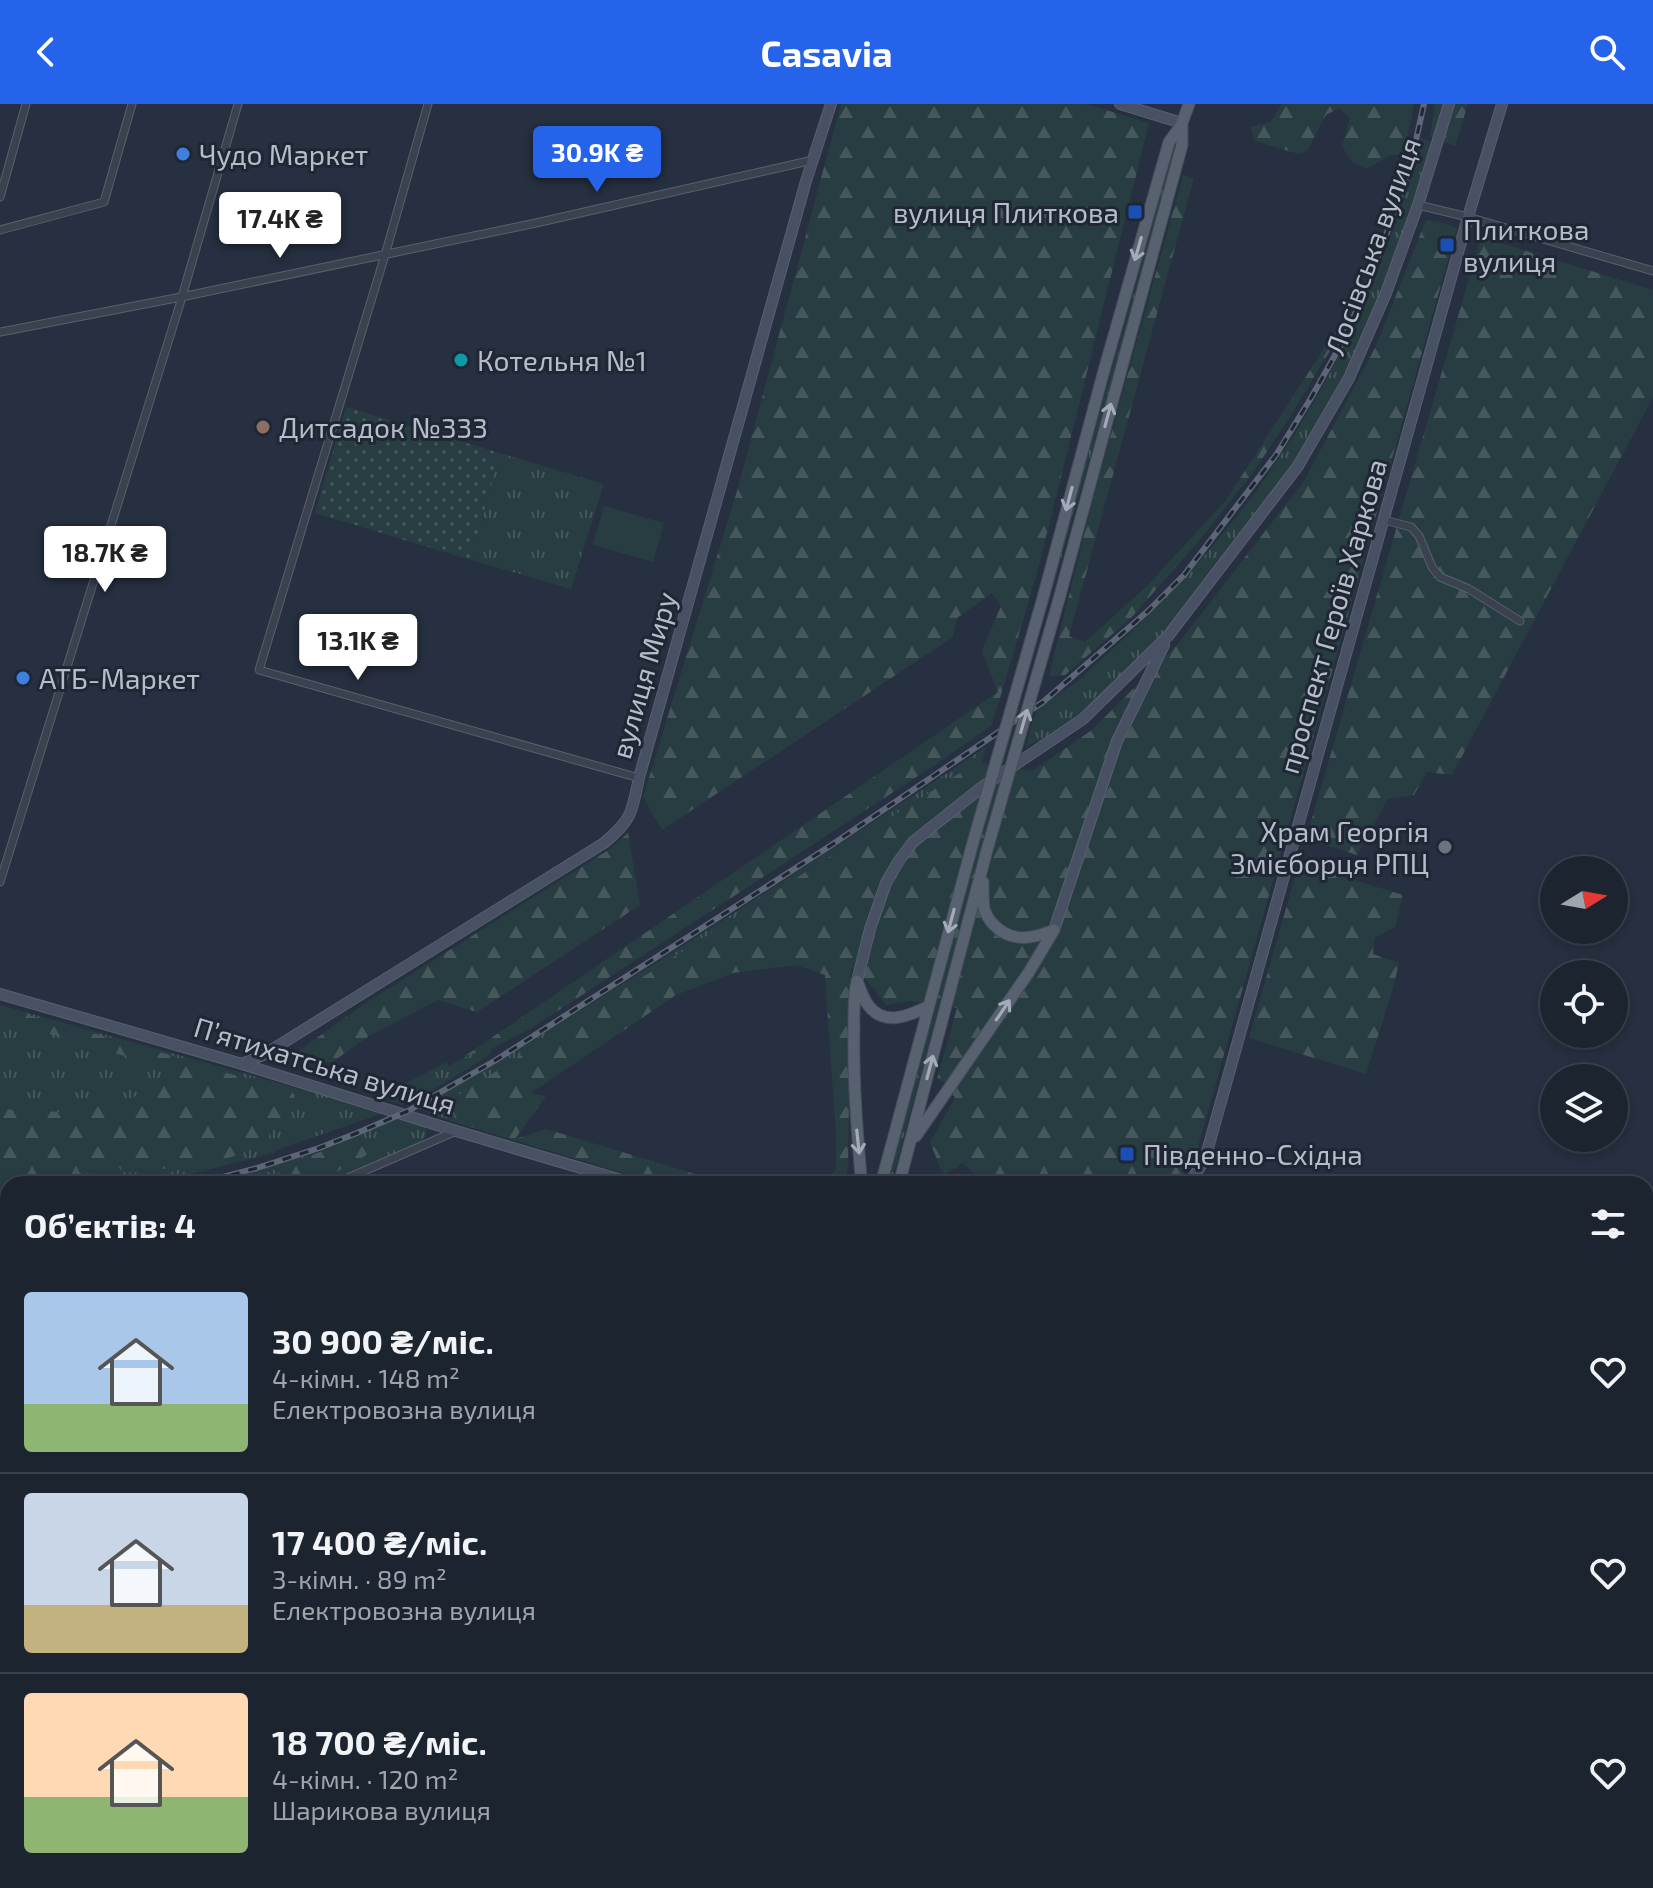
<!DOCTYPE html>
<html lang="uk">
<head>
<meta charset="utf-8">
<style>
  body { margin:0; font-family:"Exo 2",sans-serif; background:#29303c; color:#f1f3f6; height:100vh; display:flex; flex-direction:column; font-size:30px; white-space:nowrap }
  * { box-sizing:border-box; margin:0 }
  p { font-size:26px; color:#a0a4ab }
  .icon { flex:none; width:44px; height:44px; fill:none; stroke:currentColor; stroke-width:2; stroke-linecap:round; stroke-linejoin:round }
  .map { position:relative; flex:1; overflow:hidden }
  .side { position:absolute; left:0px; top:1072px; width:1654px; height:712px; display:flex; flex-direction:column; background:#1c2430; border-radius:24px 24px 0 0; box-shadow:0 4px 12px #0003,0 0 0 2px #3a414c }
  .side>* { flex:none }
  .needle { width:52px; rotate:79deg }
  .buttons { position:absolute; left:1540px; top:752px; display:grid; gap:16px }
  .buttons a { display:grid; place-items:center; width:88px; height:88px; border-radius:50%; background:#1c2430; box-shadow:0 4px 12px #0003,0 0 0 2px #3a414c; font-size:40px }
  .price { position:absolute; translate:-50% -68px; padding:0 18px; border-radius:8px; background:#fff; color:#222; font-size:26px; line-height:52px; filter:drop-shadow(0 2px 4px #0008) }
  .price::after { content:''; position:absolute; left:50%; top:48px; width:24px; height:18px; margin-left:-12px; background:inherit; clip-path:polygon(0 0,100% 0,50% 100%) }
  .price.selected { background:#2563eb; color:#fff }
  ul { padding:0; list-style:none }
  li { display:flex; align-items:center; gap:24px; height:200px; padding:0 24px }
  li+li { border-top:2px solid #3a414c }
  li span { display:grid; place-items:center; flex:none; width:224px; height:160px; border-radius:8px; color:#555 }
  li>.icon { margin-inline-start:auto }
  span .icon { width:96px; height:96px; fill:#fffc; stroke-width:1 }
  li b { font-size:34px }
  h2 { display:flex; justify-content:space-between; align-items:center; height:96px; padding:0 24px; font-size:34px }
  header { display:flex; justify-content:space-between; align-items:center; height:104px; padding:0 24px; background:#2563eb; color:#fff; font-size:36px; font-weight:700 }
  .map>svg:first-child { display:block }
</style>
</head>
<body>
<header><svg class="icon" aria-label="back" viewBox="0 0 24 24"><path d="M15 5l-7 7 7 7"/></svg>Casavia<svg class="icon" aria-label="search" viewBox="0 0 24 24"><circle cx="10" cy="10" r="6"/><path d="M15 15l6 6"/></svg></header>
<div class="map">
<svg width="1653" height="1784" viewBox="0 0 1653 1784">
  <defs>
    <pattern id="grass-tufts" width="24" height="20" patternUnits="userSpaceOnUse" patternTransform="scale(2)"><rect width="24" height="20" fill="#283d41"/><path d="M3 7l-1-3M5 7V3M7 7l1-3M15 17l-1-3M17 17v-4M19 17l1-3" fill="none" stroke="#45575b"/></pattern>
    <pattern id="forest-firs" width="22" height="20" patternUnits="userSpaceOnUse" patternTransform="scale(2)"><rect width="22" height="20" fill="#283d41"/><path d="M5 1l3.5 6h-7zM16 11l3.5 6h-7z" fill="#45575b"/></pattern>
    <pattern id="park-dots" width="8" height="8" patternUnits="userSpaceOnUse" patternTransform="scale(2)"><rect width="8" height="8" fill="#283d41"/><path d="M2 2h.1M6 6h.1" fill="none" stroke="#45575b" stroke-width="1.8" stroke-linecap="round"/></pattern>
  </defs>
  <rect width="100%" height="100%" fill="#263040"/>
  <!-- grass -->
  <path fill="url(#grass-tufts)" d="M1421 34 1432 38 1420 87 1405 128 1341 287 1307 341 1183 510 1084 610 1050 632 1026 642C1029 631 1032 617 1037 607 1043 598 1070 584 1080 575 1116 542 1152 509 1185 473 1299 351 1380 196 1421 34Z
    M1173 43 1176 44 1135 195 1021 595 891 1080H887L967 789 1018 594 1132 195Z
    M500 349 604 380 571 485 471 456Z
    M986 643 982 659 882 732 457 1019 418 1005C611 891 799 768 986 643Z
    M0 901 307 987 348 997 384 1009 276 1046 274 1049 188 1071 136 1080H8V1090H0Z
    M491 945V950L425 991 402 1001 385 995 384 991 446 958 449 962 469 951Z
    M397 1014 423 1020C430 1030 425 1035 417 1041L328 1080H254L250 1072 223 1080H196C265 1063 332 1042 397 1014Z"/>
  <!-- forest -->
  <path fill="url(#forest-firs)" d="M841 0H1086L1149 19 1037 469 992 621 938 659 530 925 491 945 465 952 998 588 982 547 1001 502 992 489 957 514 953 533 662 726 643 693 737 387Z
    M1281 0H1414L1404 51H1391L1366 65 1352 58 1342 42 1350 14 1339 4 1326 11 1307 47 1299 50 1254 37 1251 23 1271 18Z
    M1435 0H1468L1455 42 1430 32Z
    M1183 71 1194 74 1069 532 1085 538 1147 482 1226 396 1341 218 1334 240 1288 316 1252 370 1198 438 1131 514 1065 571 1049 572 1092 399Z
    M1426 116 1439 118 1457 124 1196 1050 1177 1080H985L963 1059 943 1071 930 1038 955 994 944 978 937 975 957 904 911 897 886 901 870 880 851 863 848 1061 845 1080H826L836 1065V1032L825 871 796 861 733 869 676 891 531 989 546 992 515 1035 546 1025 695 1070 688 1080H660L457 1019 452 1007 458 991 472 983 977 658 1032 667 1092 626 1177 541 1304 377 1376 242Z
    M1481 133 1653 186V293L1452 671 1427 668 1414 691 1388 695 1357 751 1306 735Z
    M628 729 640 801 477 908 438 896 369 932 331 959 293 951 364 900 610 745Z
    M1299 759 1403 791 1395 823 1374 834 1373 850 1399 859 1392 888 1366 970 1249 934Z
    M0 903 170 951 196 961 291 986 295 992 286 1015 271 1024 267 1039C240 1050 214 1063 185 1056L178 1063 131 1069 116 1063 91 1069 51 1072 0 1067V1005L61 1008 129 995 169 979 165 964 0 915Z
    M360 1037 365 1040 370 1048 358 1057 312 1080H274L279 1072 280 1064 320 1048Z"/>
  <!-- park -->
  <path fill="url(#park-dots)" d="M346 303 500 349 471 456 315 409Z"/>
  <!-- pitch -->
  <path fill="#283d41" d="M604 402 664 419 653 458 593 441Z"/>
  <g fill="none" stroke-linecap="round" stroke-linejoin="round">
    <!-- street casing -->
    <g stroke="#58606d" stroke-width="9">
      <path id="street" d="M428 0 385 151 259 566 639 674
        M0 93 26 0
        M1418 101 1468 113 1653 167
        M0 126 104 98 132 0
        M0 228 181 193 536 119 813 56
        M1384 416 1411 423 1419 432 1432 463 1440 473 1469 485 1520 517
        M0 778 179 203 238 0
        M334 1080 456 1027
        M0 1173H8
        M0 1245 8 1248
        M1646 1598 1653 1596
        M1176 1776 1223 1784
        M1457 1776 1486 1784
        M1567 1776 1591 1782
        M968 1784 971 1782 972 1776
        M1079 1784 1081 1776
        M1354 1784 1356 1776
        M1379 1784 1382 1776"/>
    </g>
    <!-- secondary casing -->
    <g stroke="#58606d" stroke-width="12">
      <path id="secondary" d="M1120 0 1182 19
        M1054 826 1117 637 1164 541
        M857 877 870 825 886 779 898 758 913 738 982 683 1083 615 1168 532 1298 362 1349 274 1386 189 1418 101 1449 0
        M0 890 242 960 456 1027 635 1080
        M242 960 265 950 604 739C632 716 632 708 639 674L806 77 831 0
        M1189 1080 1205 1055 1468 113 1502 0"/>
    </g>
    <!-- primary casing -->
    <g stroke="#434b59" stroke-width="13">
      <path id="primary" d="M1044 490 1103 270 1169 38 1182 20
        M1059 495 1182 41V19L1189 0
        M983 778C983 787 983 796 984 804 986 811 989 816 994 821 1012 839 1032 835 1054 826
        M857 877C853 894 854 910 854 927 853 976 857 1025 861 1073L864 1080
        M857 877C860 884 863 894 868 901 884 923 909 912 929 902
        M916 1032 1029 868 1054 826
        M881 1080 972 742
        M899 1080 987 746
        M702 1784 704 1776"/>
    </g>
    <!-- highway casing -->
    <g stroke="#454d5a" stroke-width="14">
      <path id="highway" d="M735 1776V1784
        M673 1784 679 1776"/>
    </g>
    <!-- street -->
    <use href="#street" stroke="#3a4250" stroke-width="7"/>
    <!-- secondary -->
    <use href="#secondary" stroke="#485163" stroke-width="10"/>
    <!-- primary -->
    <use href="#primary" stroke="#586170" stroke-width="11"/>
    <!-- highway -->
    <use href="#highway" stroke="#766b57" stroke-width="12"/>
    <!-- rail casing -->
    <g stroke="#5c6677" stroke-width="6">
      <path id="rail" d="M196 1080 257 1064 319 1044 357 1029 408 1007 496 956 830 742 1043 598 1148 507 1184 471 1276 351 1311 294 1343 237 1368 180 1398 99 1412 54 1424 0
        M0 1102H8"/>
    </g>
    <!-- rail -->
    <use href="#rail" stroke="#1f2735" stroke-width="3" stroke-dasharray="9" stroke-linecap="butt"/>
    <!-- primary-bridge casing -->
    <g stroke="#434b59" stroke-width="13" stroke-linecap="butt">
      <path id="primary-bridge" d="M972 742 1044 490
        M987 746 1059 495"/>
    </g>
    <!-- primary-bridge -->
    <use href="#primary-bridge" stroke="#586170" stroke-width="11"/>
  </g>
  <!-- one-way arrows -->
  <defs><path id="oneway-shaft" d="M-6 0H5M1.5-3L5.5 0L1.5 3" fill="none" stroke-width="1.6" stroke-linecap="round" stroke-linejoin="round" transform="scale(2)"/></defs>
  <g stroke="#a3abb8">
    <use href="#oneway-shaft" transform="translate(1138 145) rotate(106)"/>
    <use href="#oneway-shaft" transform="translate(1108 311) rotate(-75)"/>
    <use href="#oneway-shaft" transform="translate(1069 395) rotate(105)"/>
    <use href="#oneway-shaft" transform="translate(1024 617) rotate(-74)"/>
    <use href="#oneway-shaft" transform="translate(951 817) rotate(105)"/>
    <use href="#oneway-shaft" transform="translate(1003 906) rotate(-56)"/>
    <use href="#oneway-shaft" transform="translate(930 963) rotate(-75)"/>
    <use href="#oneway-shaft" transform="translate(858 1038) rotate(84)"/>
  </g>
  <!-- markers -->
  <g fill="#3f7fe0" stroke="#1f2735" stroke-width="3">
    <circle cx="183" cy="50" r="8"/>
    <circle cx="23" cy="574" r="8"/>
  </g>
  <g fill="#1a4fb4" stroke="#1f2735" stroke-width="3">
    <rect x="1127" y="100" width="16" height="16" rx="4"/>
    <rect x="1439" y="133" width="16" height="16" rx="4"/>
    <rect x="1119" y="1042" width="16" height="16" rx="4"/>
  </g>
  <circle fill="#0f9aa8" stroke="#1f2735" stroke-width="3" cx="461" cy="256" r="8"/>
  <circle fill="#8d6e63" stroke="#1f2735" stroke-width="3" cx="263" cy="323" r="8"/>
  <circle fill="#6b7280" stroke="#1f2735" stroke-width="3" cx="1445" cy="743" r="8"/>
  <g text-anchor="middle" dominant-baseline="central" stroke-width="6" stroke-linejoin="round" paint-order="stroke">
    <!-- poi labels -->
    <g font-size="28" fill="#b6bdca" stroke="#1f2735" text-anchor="start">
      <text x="199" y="50">Чудо Маркет</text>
      <text x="1119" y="108" text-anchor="end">вулиця Плиткова</text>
      <text x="1463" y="125">Плиткова<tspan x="1463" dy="32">вулиця</tspan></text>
      <text x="477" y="256">Котельня №1</text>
      <text x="279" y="323">Дитсадок №333</text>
      <text x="39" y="574">АТБ-Маркет</text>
      <text x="1429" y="727" text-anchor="end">Храм Георгія<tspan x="1429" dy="32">Змієборця РПЦ</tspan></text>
      <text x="1143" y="1050">Південно-Східна</text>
    </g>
    <!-- street labels -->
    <g font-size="28" fill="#b6bdca" stroke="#1f2735">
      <text transform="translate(1372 142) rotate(-70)">Лосівська вулиця</text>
      <text transform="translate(1332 512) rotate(-74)">проспект Героїв Харкова</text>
      <text transform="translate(643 571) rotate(-74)">вулиця Миру</text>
      <text transform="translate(325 961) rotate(17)">П’ятихатська вулиця</text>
    </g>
  </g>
</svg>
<div class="buttons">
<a><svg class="needle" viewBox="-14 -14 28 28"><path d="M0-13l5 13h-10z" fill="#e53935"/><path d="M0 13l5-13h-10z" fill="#a0a4ab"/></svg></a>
<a><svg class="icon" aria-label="locate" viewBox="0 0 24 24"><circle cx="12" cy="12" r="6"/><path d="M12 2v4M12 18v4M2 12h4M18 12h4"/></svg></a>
<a><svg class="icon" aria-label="layers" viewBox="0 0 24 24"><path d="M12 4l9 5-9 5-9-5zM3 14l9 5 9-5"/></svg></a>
</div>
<b class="price selected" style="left:597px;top:90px">30.9K ₴</b>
<b class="price" style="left:280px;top:156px">17.4K ₴</b>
<b class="price" style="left:105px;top:490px">18.7K ₴</b>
<b class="price" style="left:358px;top:578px">13.1K ₴</b>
<section class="side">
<h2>Об’єктів: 4<svg class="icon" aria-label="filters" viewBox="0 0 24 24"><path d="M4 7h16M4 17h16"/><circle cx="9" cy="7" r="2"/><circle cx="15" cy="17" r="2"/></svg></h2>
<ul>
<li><span style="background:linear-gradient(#a9c7e8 70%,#8fb573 0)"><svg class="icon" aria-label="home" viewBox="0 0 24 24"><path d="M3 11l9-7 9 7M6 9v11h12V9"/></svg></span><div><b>30 900 ₴/міс.</b><p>4-кімн. · 148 m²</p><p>Електровозна вулиця</p></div><svg class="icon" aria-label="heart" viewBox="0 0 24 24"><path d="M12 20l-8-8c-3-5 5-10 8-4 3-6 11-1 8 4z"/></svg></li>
<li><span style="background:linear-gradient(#c9d6e8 70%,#c2b280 0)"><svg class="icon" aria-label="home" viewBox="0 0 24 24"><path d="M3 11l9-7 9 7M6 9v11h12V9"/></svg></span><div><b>17 400 ₴/міс.</b><p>3-кімн. · 89 m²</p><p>Електровозна вулиця</p></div><svg class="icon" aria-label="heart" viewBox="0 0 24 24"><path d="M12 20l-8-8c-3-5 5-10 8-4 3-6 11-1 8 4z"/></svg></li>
<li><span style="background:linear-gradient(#ffd9b3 65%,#8fb573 0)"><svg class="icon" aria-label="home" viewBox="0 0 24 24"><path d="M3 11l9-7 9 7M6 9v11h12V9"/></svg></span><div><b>18 700 ₴/міс.</b><p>4-кімн. · 120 m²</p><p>Шарикова вулиця</p></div><svg class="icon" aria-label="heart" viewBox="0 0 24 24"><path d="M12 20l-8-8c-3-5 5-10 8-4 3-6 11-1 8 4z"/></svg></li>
</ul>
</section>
</div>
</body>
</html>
